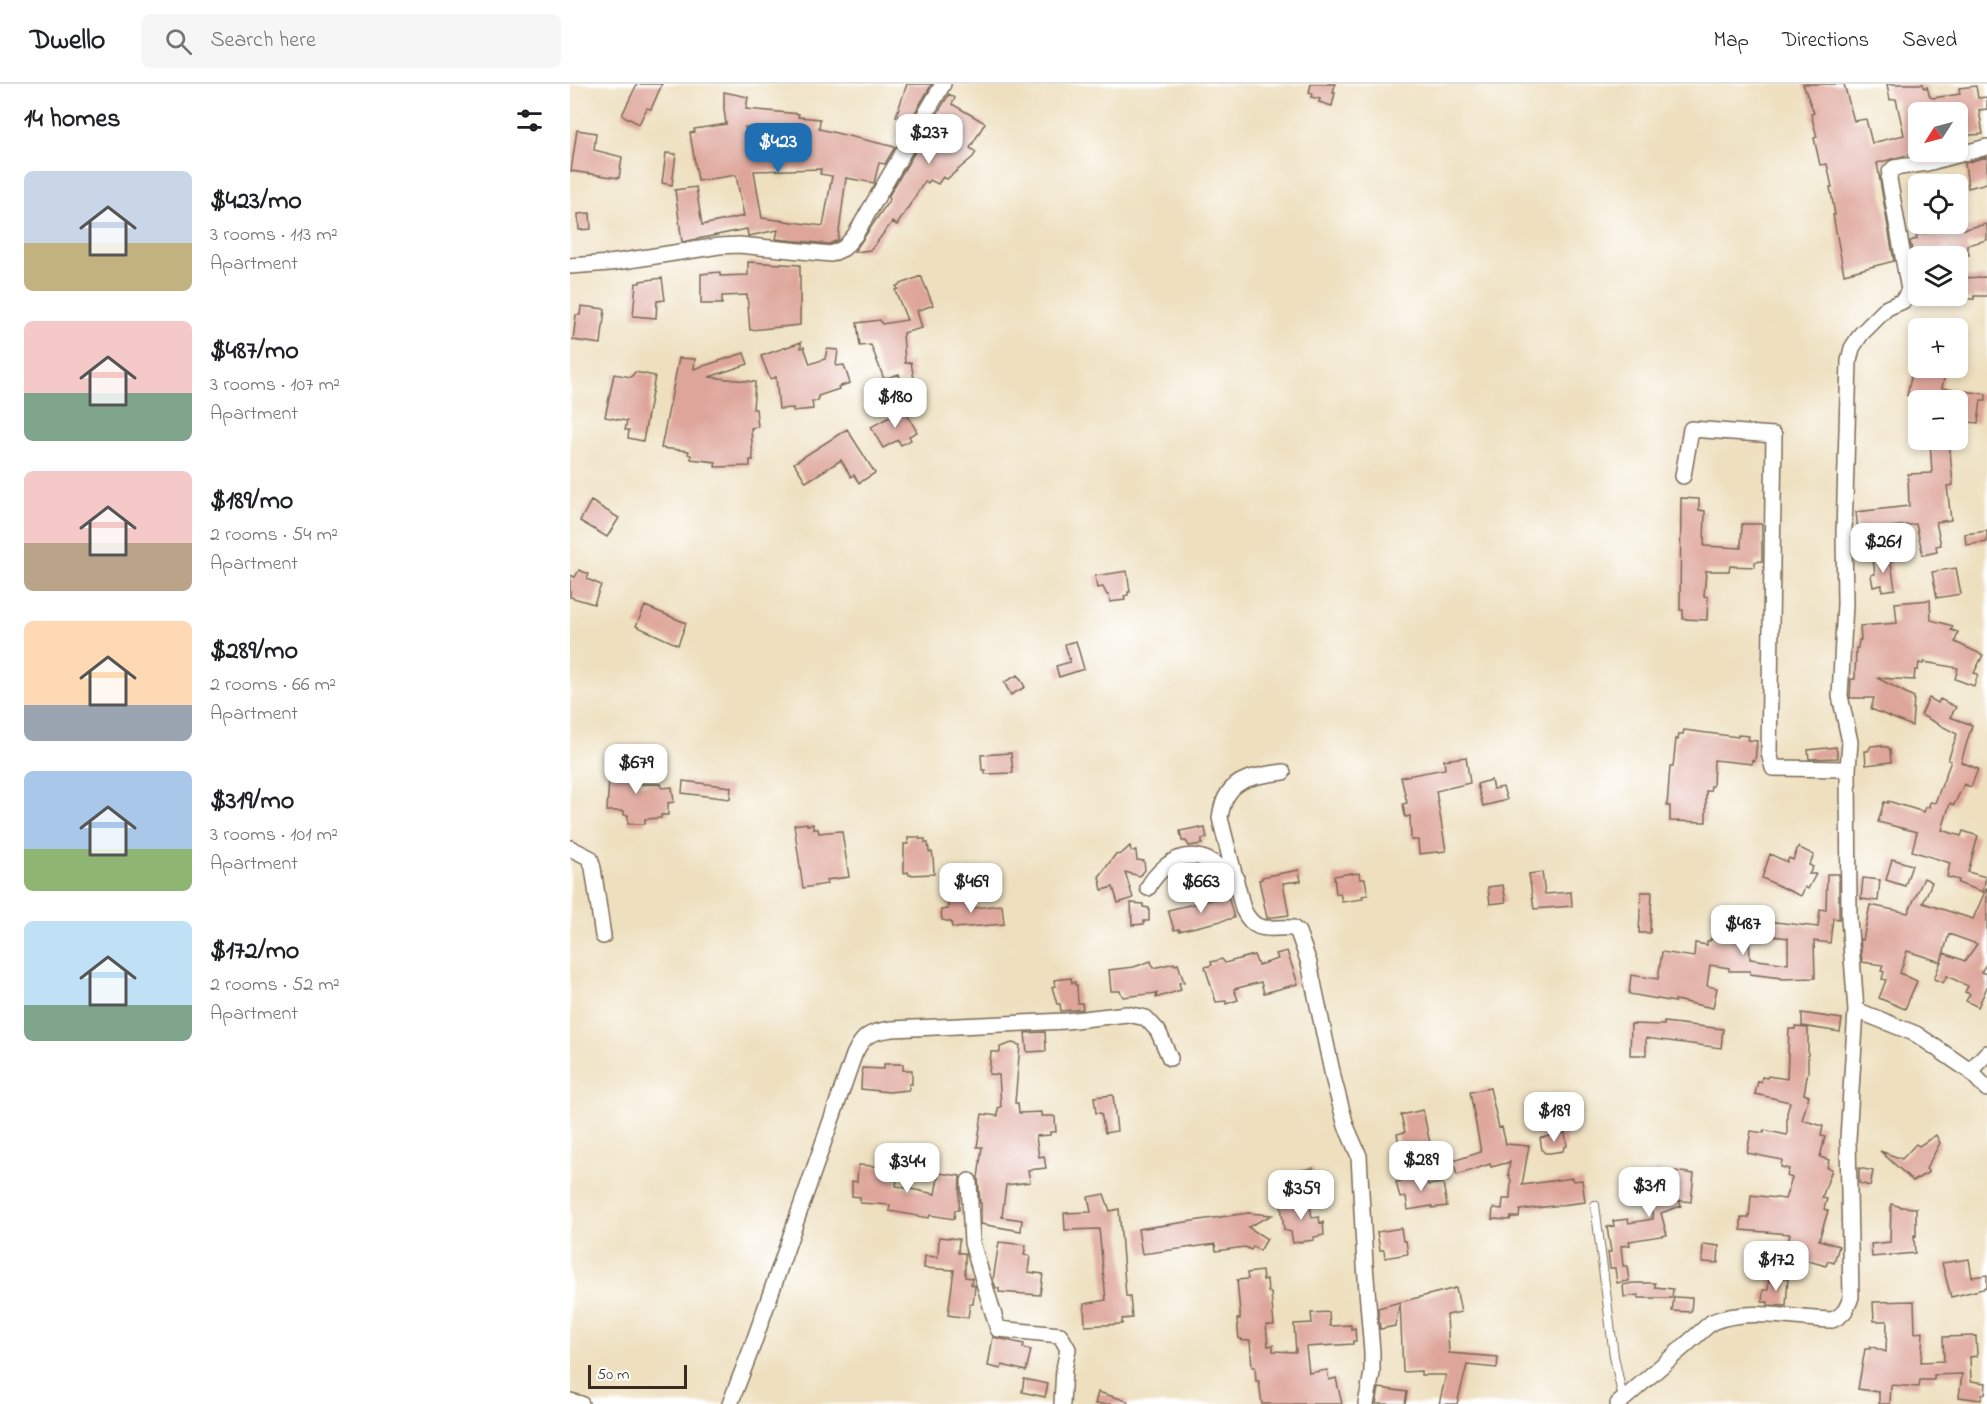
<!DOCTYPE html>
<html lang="en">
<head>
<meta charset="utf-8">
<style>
  body { margin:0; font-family:"Indie Flower",sans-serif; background:#f6f6f6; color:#202124; height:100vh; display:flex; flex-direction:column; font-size:22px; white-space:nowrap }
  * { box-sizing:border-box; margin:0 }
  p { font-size:20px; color:#757577 }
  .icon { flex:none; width:33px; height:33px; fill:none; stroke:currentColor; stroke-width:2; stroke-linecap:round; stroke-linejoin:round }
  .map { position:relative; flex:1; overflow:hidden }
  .panel { display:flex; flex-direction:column; background:#fff; width:570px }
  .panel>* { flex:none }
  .needle { width:39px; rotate:234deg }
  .tools { position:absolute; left:1338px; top:18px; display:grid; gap:12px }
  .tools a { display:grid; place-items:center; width:60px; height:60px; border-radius:9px; background:#fff; box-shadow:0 3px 9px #0003; font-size:30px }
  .scale { position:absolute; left:18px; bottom:15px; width:99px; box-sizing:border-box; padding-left:6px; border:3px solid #3b2a1e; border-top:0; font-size:16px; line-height:21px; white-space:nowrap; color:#3b2a1e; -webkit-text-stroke:4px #fff; paint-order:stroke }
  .price { position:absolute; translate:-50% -51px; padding:0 14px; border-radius:12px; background:#fff; color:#222; font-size:20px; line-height:39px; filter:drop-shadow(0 2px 3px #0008) }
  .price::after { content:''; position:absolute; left:50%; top:36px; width:18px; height:14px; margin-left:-9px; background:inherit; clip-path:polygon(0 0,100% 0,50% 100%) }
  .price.on { background:#1f6fb2; color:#fff }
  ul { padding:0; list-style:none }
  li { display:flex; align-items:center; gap:18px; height:150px; padding:0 24px }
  li span { display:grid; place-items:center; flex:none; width:168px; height:120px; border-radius:9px; color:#555 }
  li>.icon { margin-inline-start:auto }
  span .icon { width:72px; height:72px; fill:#fffc; stroke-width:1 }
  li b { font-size:26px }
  h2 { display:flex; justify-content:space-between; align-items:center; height:72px; padding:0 24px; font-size:26px }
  header { display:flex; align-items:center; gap:36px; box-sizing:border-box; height:84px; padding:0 30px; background:#fff; border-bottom:2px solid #e0e0e0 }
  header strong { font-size:28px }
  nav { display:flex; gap:33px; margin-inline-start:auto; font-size:21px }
  .search { width:420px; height:54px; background:#f6f6f6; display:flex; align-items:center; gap:15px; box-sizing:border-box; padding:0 21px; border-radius:9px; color:#757577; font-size:22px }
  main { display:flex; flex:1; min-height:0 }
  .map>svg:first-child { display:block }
</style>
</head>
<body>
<header>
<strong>Dwello</strong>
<div class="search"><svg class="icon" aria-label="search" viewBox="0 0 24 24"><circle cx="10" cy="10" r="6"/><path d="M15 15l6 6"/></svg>Search here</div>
<nav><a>Map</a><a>Directions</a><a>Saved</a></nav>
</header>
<main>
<section class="panel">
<h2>14 homes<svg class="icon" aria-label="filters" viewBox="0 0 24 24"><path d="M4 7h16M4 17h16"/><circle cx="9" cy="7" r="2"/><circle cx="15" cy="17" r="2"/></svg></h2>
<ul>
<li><span style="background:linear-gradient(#c9d6e8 60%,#c2b280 0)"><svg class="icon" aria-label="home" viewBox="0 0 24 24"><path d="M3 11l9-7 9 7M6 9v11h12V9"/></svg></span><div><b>$423/mo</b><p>3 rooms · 113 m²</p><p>Apartment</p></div></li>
<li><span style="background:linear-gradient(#f6c9c9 60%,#7fa58c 0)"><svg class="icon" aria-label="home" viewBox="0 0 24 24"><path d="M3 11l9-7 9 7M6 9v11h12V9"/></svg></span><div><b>$487/mo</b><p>3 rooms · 107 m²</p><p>Apartment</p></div></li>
<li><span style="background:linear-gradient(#f6c9c9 60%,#b9a48a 0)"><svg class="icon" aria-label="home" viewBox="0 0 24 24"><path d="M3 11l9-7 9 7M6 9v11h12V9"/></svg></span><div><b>$189/mo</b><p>2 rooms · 54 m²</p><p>Apartment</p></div></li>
<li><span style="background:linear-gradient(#ffd9b3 70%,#9aa5b1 0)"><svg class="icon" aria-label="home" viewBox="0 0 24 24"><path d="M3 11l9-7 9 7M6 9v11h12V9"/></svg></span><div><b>$289/mo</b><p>2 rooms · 66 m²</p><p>Apartment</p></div></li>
<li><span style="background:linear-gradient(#a9c7e8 65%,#8fb573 0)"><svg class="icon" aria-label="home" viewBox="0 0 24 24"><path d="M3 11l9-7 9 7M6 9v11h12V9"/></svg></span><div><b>$319/mo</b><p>3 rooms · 101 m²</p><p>Apartment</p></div></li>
<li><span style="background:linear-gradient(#bfe0f5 70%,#7fa58c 0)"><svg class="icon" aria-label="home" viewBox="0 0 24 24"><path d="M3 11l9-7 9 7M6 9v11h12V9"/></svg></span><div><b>$172/mo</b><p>2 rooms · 52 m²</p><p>Apartment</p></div></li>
</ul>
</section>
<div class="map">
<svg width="1417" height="1320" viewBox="0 0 1417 1320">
  <rect width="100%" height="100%" fill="#fff"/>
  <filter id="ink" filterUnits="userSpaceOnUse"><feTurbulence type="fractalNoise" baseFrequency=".0167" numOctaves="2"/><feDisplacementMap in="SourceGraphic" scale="12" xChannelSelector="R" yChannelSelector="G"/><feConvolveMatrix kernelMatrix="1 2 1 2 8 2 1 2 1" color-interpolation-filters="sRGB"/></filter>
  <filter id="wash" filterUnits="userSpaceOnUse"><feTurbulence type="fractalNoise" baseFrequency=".008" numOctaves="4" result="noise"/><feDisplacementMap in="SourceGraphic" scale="24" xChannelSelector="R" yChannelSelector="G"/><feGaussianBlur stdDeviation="1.35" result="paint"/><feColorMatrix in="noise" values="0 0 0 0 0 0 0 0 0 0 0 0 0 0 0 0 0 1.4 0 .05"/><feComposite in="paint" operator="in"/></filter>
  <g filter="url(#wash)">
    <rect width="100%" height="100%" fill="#eee0bf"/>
    <g id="blocks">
      <!-- building -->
      <path fill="#dea59a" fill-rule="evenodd" d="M67 0H92L81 25 77 24 69 40 52 31Z
        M337 0H362L340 37 326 32Z
        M741 0H765L763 9H765L762 22 749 18 750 15 741 13 742 10 739 9Z
        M1233 0H1274L1284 37 1296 35 1302 59 1334 51 1326 15 1320 16 1317 0H1353L1354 4 1357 3 1360 13 1363 14 1390 10 1389 4 1406 2 1408 14 1417 13V25L1409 26 1413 50 1391 52 1386 25 1366 28H1348V40L1346 41 1348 51V68L1307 79 1324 177 1274 190 1263 131H1265L1260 103H1262L1257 80 1250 81 1244 54 1247 53 1241 30 1244 29Z
        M154 8 178 13 176 25 229 30 228 33 250 35 249 45 325 63 315 80 309 79 304 99 276 94 268 156 259 160 206 155 208 146 178 152 177 145 112 158 105 106 126 103 132 141 174 132 166 91 128 97 120 49 125 48 124 45 156 40 154 25ZM175 43 229 49 227 71 181 72ZM251 85 250 90 262 92 253 142 192 134 184 87Z
        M379 10 385 14 382 20 415 39 400 64 406 68 403 73 377 95 373 93 368 100 360 96 358 99 355 97 327 141 322 138 301 166 284 168 320 115 318 113Z
        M7 46 26 49 24 66 52 73 49 94 1 87Z
        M96 69 106 70 102 101 92 99Z
        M1417 73V99L1398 104 1395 79Z
        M20 129 21 145 9 146 8 130Z
        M1417 140V156L1397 161 1399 171 1379 172 1377 164 1346 173V171L1343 172 1340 157 1347 155 1346 151 1394 141V145Z
        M178 178 230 181V241L180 246 177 211 152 212V220H131V190L150 188V192L178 191Z
        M351 192 363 221 347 227 352 244 333 249 335 279 341 278 344 295 331 298 329 290 314 295 301 261 290 262 287 239 310 236 312 240 337 236 325 206 328 205 326 202Z
        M1417 193V212H1404V215H1388V194Z
        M92 194 95 216 87 217 86 234 63 232 66 199H70V197Z
        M11 222 35 225 31 260 3 256 6 231H10Z
        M231 258V264L234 263 240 280 255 275 257 265 268 266 266 282 274 281 280 299 268 303 269 305 248 312V317H242L243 325 223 327V324L209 325 206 293 200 295 191 272Z
        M174 269 178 280 139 293 185 298 183 325H186L188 343 181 344 183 376H180V382L145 383 146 378 121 375V371L118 370 119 367 91 364 109 274 125 275 124 285Z
        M1343 284H1376L1372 304 1416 310V316H1411L1408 339 1388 337V316L1359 312 1358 316 1337 312Z
        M65 288 85 292 73 357 58 354 59 346H55L57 337 35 333 44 290 61 293Z
        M334 325 347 348 339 352 341 356 331 361 328 356 313 364 301 343Z
        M277 345 305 389 289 399 284 391 281 393 271 376 236 398 224 379Z
        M1379 356 1383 401 1377 402 1381 436 1366 438 1371 461 1366 462 1367 468 1353 471 1346 440 1288 447 1286 428 1339 422 1338 390 1362 389 1360 357Z
        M1111 414 1129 415V426L1135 427 1134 462 1171 464 1172 440H1192V477L1185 478V483L1160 482 1159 487H1136L1134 512 1138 513 1137 536 1113 535V526H1110Z
        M21 417 49 434 37 453 10 437Z
        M1417 447V458L1396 461 1395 450Z
        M1320 472 1325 505 1312 507V501L1303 503 1301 491 1305 490 1303 475Z
        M1386 484 1391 510 1367 514 1362 488Z
        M9 486 19 490 17 495 31 501 24 520 0 513V491L5 493Z
        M557 487 560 508H558V511L554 512 555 516 540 518 539 511H537L533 503 527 504 525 492Z
        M1360 516 1361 536 1383 542 1381 546 1388 548 1385 558 1413 571 1404 589 1408 590 1404 602 1385 595 1388 584 1354 578V580L1349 579 1348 586H1345L1344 596 1307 594 1344 613 1342 642 1301 625 1304 614H1280L1281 595H1285L1286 564H1288L1289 556H1291L1290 542 1327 539 1325 519Z
        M75 522 116 539 108 561 66 542Z
        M506 557 514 585 489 593 486 582 500 578 495 560Z
        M448 591 455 603 441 611 434 598Z
        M1359 614 1368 619 1370 615 1386 623 1380 633 1402 641 1391 678 1408 685 1401 703 1394 700 1384 721 1380 719 1372 746 1391 752 1393 747 1408 752 1398 788 1416 793 1413 808 1388 799 1389 796 1377 793 1380 779 1342 767 1347 748 1308 738 1314 718 1318 719V717L1354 728 1356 723H1359L1360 718 1365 719 1381 677 1378 676 1387 650 1351 631Z
        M1114 646 1168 653V651L1179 652 1178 656 1187 657 1185 677 1182 676V680L1144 676 1143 702H1141L1140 707H1136V738L1100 737V722H1097L1100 683H1103L1106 655 1108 656 1109 650H1113Z
        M1312 661V663H1318L1320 666 1321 678 1296 681 1295 667H1298L1301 662Z
        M1266 663 1268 674 1239 675 1238 666Z
        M441 669 443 689 415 690V686H412L411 671Z
        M896 673 900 699 866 707 876 767 849 770 848 756H841L840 732 835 733 833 720 837 719 831 693 875 685 874 676Z
        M40 677 62 679 61 681 66 682 64 700H91L92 704 102 703 104 718 98 719V731H91V734L75 735V740H58V731H54V727H37Z
        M921 696 923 705 933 703 937 716 913 722 907 700Z
        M113 697 161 703 160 715 112 709Z
        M237 739V741L243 740V745H248L249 749 270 747 272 748 279 793 256 796 257 800 233 804 224 741Z
        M630 743V745L635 744 637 754 632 755V760L619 762 616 757H612L610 747Z
        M338 753H349V755H355V759H358L359 768H362L363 772 364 790 339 791 338 788 334 789V760H338Z
        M560 762 561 767H566L567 776 574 777 575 786 570 792 555 788 563 814 548 819 543 803 532 806 529 793 545 771 551 770Z
        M1228 763 1244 771 1239 781 1243 783 1239 790H1246L1238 805 1235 803 1231 812 1192 794 1200 770 1217 778 1219 774 1223 776Z
        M1322 775 1342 781 1335 802 1316 796Z
        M729 786 731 797 713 799 719 831 697 834 689 796 692 795V793Z
        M972 788 975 810 1001 808 1002 822 964 825 959 790Z
        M782 789V790L789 789 790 795H795L798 811 792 812 793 815 772 818 770 809 766 810 764 792Z
        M1257 790H1269V835L1263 834 1260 859 1244 857 1245 894 1211 895V894L1180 890V887H1159V884L1140 881 1137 902 1147 904 1143 924 1105 916V918L1059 910 1061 891 1088 895 1092 868 1124 873 1125 859 1137 861V857H1140V855L1158 858V837L1188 836 1248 843 1250 825 1256 826ZM1179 849 1218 854V880L1180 875Z
        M1293 794 1310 796 1308 817 1291 815Z
        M1354 794 1362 798 1353 819 1403 835 1417 803V879L1411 888 1417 890V903L1408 923 1396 917 1400 910 1395 908 1398 902 1377 892 1373 899 1364 895 1374 869 1395 877 1407 860 1379 850 1371 878 1337 867 1330 889 1347 897 1335 925 1309 914 1316 896 1312 895 1314 888 1311 887 1313 881 1292 878 1290 855 1293 856 1300 821 1338 829Z
        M933 801 936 818 920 820 918 803Z
        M1071 808H1082L1080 849H1069Z
        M398 811 399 820H403L404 824 432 821 434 840 385 844 382 843 381 838 372 836 371 826 378 825 379 812Z
        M658 812 664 834 609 847V845L604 846 598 826Z
        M561 819 573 820V823L579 824V837H574V840L562 841Z
        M717 867 728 900 694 909 691 898 664 905 668 916 656 920V917L646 918 635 883 642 881 641 878 652 875 655 879 684 871 688 881 708 875 706 870Z
        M581 877 583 884 604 879 605 881 608 880 614 898 609 899 611 906 586 914 587 909 553 913 550 907H541L539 886 564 883Z
        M501 894 502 899 505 898V901H507L508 919H512L513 925 491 927 490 920H487L482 903 485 902 484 896Z
        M1232 929 1272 935 1270 948 1232 942Z
        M1094 938 1153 945 1151 964 1076 954V971H1060L1061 940 1094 941Z
        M1225 943 1238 944V987L1234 1010 1239 1012 1232 1036 1253 1042 1251 1052 1255 1053 1250 1073 1259 1076 1257 1084 1262 1085 1252 1114 1257 1115 1254 1125 1258 1127 1249 1156 1269 1162 1264 1179 1258 1177 1256 1182 1232 1175V1178L1221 1175 1224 1168 1216 1165 1220 1150 1171 1146V1134H1179L1181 1111 1215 1115 1222 1094 1217 1092 1219 1085 1211 1083 1212 1076 1177 1069 1181 1047 1194 1049V1046L1217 1051V1029L1220 1018 1185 1010 1188 997 1191 998 1192 993 1197 994 1198 992 1217 995 1219 945H1225Z
        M475 948 476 967 457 968 455 949Z
        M442 959 450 961 445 1019H448L449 1029 471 1028V1032H483L485 1033 486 1048H480V1051L466 1052 469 1073 474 1072 476 1084 458 1086 460 1098 436 1101 432 1133 452 1136 451 1147 411 1140V1119H410L408 1094 412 1063H407L412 1030 428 1032V1024L431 1023 429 991 419 990 421 968H430V963Z
        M314 980H333V986H342V1000H339V1006L319 1008 291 1005 292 984 314 985Z
        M920 1004 929 1044 932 1043 936 1060 959 1062 952 1101 1002 1094 1003 1097 1012 1096 1015 1118 950 1126 949 1133H941L940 1136 922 1135 923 1124 932 1125 933 1115H940L941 1097 939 1091H938L940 1078 921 1083 920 1080 887 1091 883 1077 911 1068 900 1008Z
        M543 1011 547 1047 535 1049 531 1029H526L524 1013Z
        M853 1026 861 1064 839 1069 838 1066 831 1068 827 1050 835 1048 831 1031Z
        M995 1049 997 1062 994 1063 993 1067 980 1069H975L972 1066 970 1054Z
        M1366 1051 1370 1059 1356 1085 1359 1088 1343 1097 1310 1067 1332 1075 1346 1060 1349 1062Z
        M288 1081 321 1083 320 1095 327 1096 326 1102 365 1110 369 1089 390 1092 389 1126H385L384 1135 360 1131 359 1134 319 1127 320 1121 290 1119V1113L282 1112V1097L287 1098Z
        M743 1084 746 1103 729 1105 726 1087Z
        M1289 1084 1303 1087 1300 1102 1289 1099Z
        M1085 1086H1090L1091 1093 1103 1094 1105 1087 1124 1090 1121 1118 1094 1114V1119L1110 1117 1111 1122 1091 1129 1097 1151 1059 1157 1060 1161 1051 1162 1053 1182H1057L1059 1197 1047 1199 1045 1184H1040L1038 1168H1041L1037 1143 1044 1142 1043 1137 1058 1135 1059 1139 1083 1135 1079 1111 1083 1110Z
        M855 1087 858 1101 873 1099 877 1122 862 1124V1122L838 1126 836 1113 830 1114 826 1098 837 1096 836 1090Z
        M534 1110 540 1127 549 1125 556 1212H560L562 1234 552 1235V1240L515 1242 514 1220 536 1216 529 1145 495 1146 494 1129 521 1128 518 1113Z
        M739 1114 742 1134 749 1133 750 1139 753 1138 754 1151 744 1153V1156L723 1159 721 1148 714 1146 711 1121Z
        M1321 1120 1332 1123 1346 1124V1152L1344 1151 1345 1169 1302 1173 1301 1160 1320 1158Z
        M678 1129 702 1131 678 1143 697 1155 690 1167 683 1162 681 1166 675 1163 646 1167 645 1160 572 1170 568 1145Z
        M831 1144 833 1157H836L838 1170 815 1174 814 1166H810L807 1148Z
        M369 1153 389 1155 388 1169H395V1193L402 1194 401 1200 405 1202 403 1220H400L398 1234 378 1231 384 1186 354 1184 355 1172 368 1173Z
        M429 1158 456 1161 454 1171 460 1172 458 1188 473 1190 470 1211 429 1208V1204H426L423 1196Z
        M1133 1160 1149 1162 1148 1179 1132 1178Z
        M1399 1175 1402 1193 1417 1191V1204L1381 1213 1372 1179Z
        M692 1187 693 1196 697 1195 698 1208 701 1209 704 1241H696L698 1262 703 1261V1267L726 1268 724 1240 742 1239 741 1229 759 1228 760 1242 781 1241V1245L785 1244 786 1257H783V1260L736 1263 739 1289 757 1286 759 1296 766 1294 772 1320H692L689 1297H686L685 1283H682L680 1256 672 1257V1255H669L667 1235H670V1228L667 1196 678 1195 677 1189Z
        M1199 1193 1218 1194 1216 1222 1198 1221V1218H1192L1193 1206H1198Z
        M1063 1199H1085V1203L1103 1205 1102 1214H1068V1211L1054 1213 1053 1201Z
        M886 1204 891 1228 877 1231 879 1269 928 1273 927 1284 897 1281 887 1320H869L876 1291H851V1287L833 1288 830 1218Z
        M1104 1213 1122 1214 1121 1228 1102 1227Z
        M1344 1217 1345 1249 1353 1248 1351 1278 1374 1277 1373 1253 1406 1252 1407 1272 1400 1273 1401 1297 1416 1299 1415 1310H1412L1411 1316 1389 1313 1392 1290 1364 1291V1296H1350L1349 1303 1321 1301 1320 1320H1309V1308L1288 1305 1295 1265H1300V1262L1316 1268 1317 1237H1304L1303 1218Z
        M830 1218 825 1242 810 1245 808 1224Z
        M423 1253 454 1260 453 1264 461 1266 456 1287 432 1281 431 1285 418 1282Z
        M454 1295 478 1300 475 1313 452 1308Z
        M809 1304 837 1308 835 1320H806Z
        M528 1308 558 1317 557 1320H525Z"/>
    </g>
  </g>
  <g filter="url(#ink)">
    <use href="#blocks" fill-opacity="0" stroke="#7a6a56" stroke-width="1.5"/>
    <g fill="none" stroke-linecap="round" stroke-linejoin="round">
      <!-- service casing -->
      <g stroke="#7a6a56" stroke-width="10">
        <path id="service" d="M1025 1121 1044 1272 1053 1315"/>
      </g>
      <!-- minor casing -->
      <g stroke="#7a6a56" stroke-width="18">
        <path id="minor" d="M0 182 40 179 149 162 169 161 261 170 274 164 285 151 373 0
          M1113 392 1121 345 1204 351 1199 669 1203 684 1278 685
          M713 688C680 693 655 694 650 734L673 825C686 852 699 842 723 844L728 848 739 879 764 997 776 1042 789 1072 795 1181 802 1268V1289L796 1320
          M0 764 20 774 23 784 33 852
          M578 804C582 795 589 788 596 782 622 761 643 778 666 793
          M1286 926 1346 950 1400 987 1417 1005
          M1400 987 1417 969
          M399 1097 402 1159 428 1245 490 1251 498 1265 494 1285 492 1320
          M0 1317 11 1320
          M160 1320 182 1263 284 971C293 951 300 948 322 945L496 937 557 930 576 934 588 947 600 974
          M1048 1320 1142 1238C1179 1223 1223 1235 1262 1236 1274 1231 1277 1225 1281 1213L1278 1055 1286 926 1279 834 1278 685 1280 658 1270 612 1275 520 1274 449 1279 277 1282 264 1291 250 1317 224 1333 217 1339 206 1319 95 1320 88 1324 84 1357 79 1417 63"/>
      </g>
      <!-- service -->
      <use href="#service" stroke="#fff" stroke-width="8"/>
      <!-- minor -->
      <use href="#minor" stroke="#fff" stroke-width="15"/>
    </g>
  </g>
</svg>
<div class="tools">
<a><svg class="needle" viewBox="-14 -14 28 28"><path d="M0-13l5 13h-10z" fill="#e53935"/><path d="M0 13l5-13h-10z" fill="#757577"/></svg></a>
<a><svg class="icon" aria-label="locate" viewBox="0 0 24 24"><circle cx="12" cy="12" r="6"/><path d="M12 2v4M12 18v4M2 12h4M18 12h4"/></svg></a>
<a><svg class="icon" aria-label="layers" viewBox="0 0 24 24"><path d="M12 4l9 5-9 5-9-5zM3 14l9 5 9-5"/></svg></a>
<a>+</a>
<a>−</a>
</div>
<div class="scale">50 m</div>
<b class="price" style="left:359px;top:81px">$237</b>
<b class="price on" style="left:208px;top:90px">$423</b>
<b class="price" style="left:325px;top:345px">$180</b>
<b class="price" style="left:1313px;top:490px">$261</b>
<b class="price" style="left:66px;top:711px">$679</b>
<b class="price" style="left:401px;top:830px">$469</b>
<b class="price" style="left:631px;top:830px">$663</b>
<b class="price" style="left:1173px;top:872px">$487</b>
<b class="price" style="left:984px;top:1059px">$189</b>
<b class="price" style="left:851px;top:1108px">$289</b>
<b class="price" style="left:337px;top:1110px">$344</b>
<b class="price" style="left:1079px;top:1134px">$319</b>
<b class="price" style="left:731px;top:1137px">$359</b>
<b class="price" style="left:1206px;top:1208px">$172</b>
</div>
</main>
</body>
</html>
